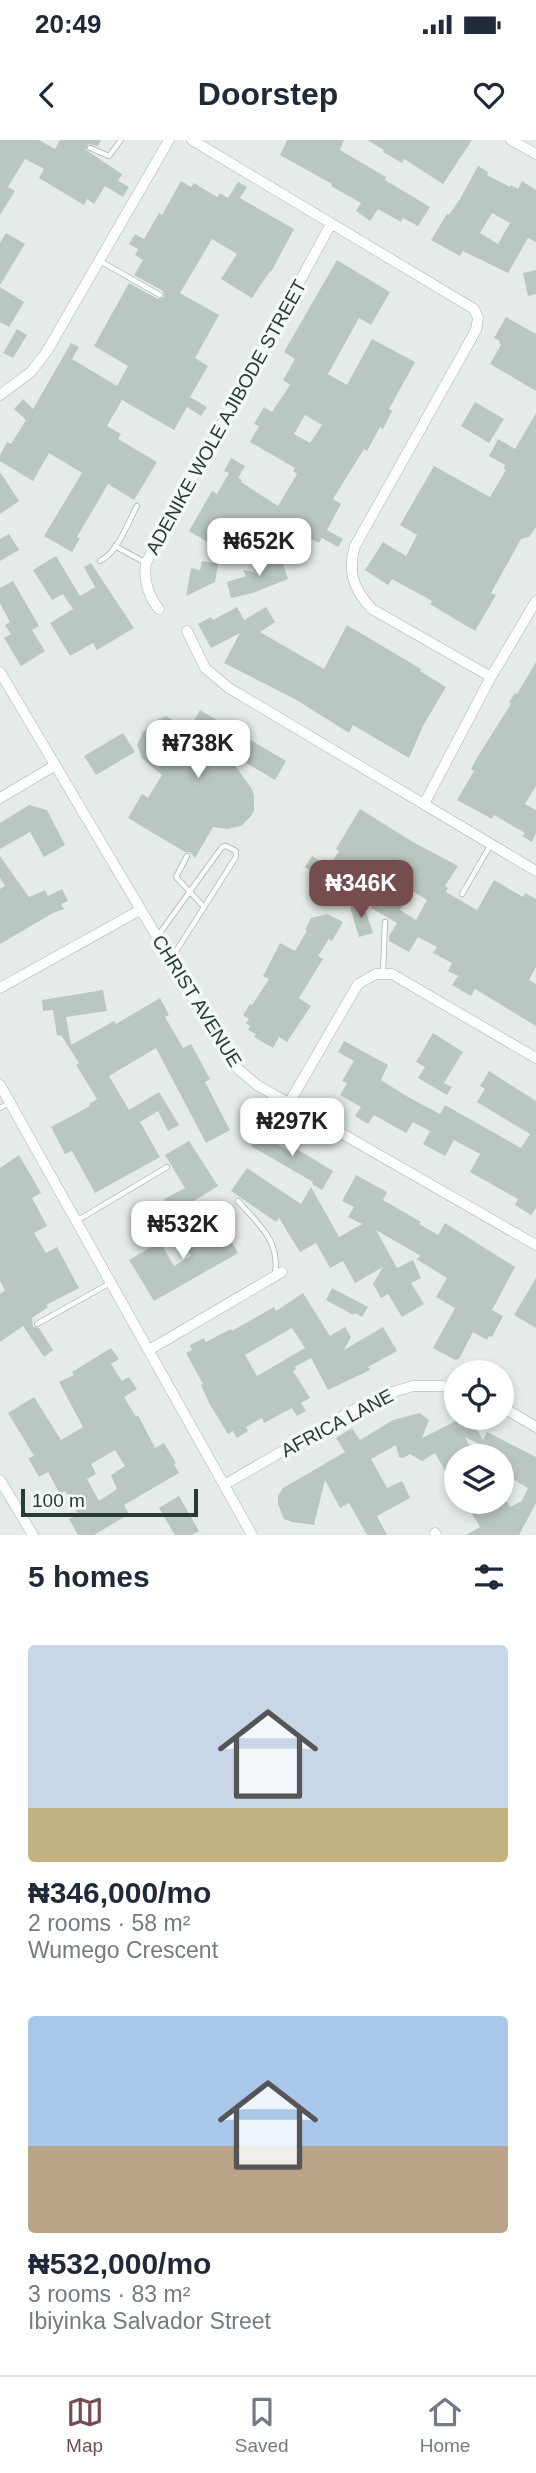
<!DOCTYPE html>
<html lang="en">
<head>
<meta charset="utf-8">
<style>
  body { margin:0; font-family:Arial,sans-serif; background:#f6f6f7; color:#1f2937; height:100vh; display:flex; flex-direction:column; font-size:26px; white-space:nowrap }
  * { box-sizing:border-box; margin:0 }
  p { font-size:23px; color:#747a83 }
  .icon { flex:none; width:38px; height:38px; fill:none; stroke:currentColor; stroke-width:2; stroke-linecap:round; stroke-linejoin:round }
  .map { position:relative; height:1395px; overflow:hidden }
  .details { display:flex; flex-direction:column; background:#fff; flex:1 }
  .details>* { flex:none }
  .buttons { position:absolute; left:444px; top:1220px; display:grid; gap:14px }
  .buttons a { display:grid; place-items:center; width:70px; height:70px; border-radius:50%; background:#fff; box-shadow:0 4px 10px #0003; font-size:35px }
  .scale { position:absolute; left:21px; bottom:18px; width:177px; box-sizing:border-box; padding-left:7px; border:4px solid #263c32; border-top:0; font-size:19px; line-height:24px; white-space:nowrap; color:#263c32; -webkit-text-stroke:5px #f5f9f6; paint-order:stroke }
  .price { position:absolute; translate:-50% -60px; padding:0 16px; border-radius:14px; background:#fff; color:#222; font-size:23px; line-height:46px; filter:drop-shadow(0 2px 4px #0008) }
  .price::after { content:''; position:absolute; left:50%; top:42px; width:21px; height:16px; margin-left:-10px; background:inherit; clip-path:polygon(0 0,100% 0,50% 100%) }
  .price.current { background:#774c4f; color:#fff }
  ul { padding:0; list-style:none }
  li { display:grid; align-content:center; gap:14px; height:371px; padding:0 28px }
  li span { display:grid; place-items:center; height:217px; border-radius:7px; color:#555 }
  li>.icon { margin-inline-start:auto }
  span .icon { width:126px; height:126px; fill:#fffc; stroke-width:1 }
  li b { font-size:30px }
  h2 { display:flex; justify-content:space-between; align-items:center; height:84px; padding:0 28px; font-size:30px }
  .status { display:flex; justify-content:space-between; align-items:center; height:49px; padding:0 35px; background:#fff; direction:ltr }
  .status svg { height:19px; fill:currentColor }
  header { display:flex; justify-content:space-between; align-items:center; height:91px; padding:0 28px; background:#fff; font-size:32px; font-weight:700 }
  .tabs { display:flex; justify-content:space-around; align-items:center; height:98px; border-top:2px solid #e0e1e3; background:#fff; font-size:19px; color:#747a83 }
  .tabs a { display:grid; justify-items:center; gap:4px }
  .tabs .current { color:#774c4f }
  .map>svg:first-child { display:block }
</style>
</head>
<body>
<div class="status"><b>20:49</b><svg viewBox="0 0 49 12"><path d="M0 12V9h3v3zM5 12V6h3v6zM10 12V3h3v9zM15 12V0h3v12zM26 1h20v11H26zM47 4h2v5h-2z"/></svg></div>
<header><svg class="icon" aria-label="back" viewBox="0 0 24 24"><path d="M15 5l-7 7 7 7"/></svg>Doorstep<svg class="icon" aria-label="heart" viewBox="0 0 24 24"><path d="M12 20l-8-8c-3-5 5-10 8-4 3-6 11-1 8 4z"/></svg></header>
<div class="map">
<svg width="536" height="1395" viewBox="0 0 536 1395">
  <rect width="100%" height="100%" fill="#e5ece7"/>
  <!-- building -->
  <path fill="#bac7c0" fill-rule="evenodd" d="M0 0H39L55 9 60 0H101L98 6 88 4 86 10 122 34 118 41 129 47 123 57 105 46 94 64 87 59 84 65 39 38 44 29 25 19 8 47 15 51 0 75Z
    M287 0H344L340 10 386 37 385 40 430 67 418 86 403 78 401 82 378 69 370 81 356 71 361 63 331 46 332 44 280 15Z
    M367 0H472L443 44 404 19 402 23 383 12 384 10Z
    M478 26 488 32 487 35 510 47 511 45 518 49 522 41 536 50V102L528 98 508 133 463 111 460 116 431 100 447 74 449 75 460 59ZM492 73 510 83 498 104 480 93Z
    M181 41 191 47 194 43 217 57 220 53 228 58 238 42 247 47 240 58 294 89 271 132 270 131 252 158 221 139 237 114 212 99 180 153 219 175 195 218 208 226 190 257 207 267 201 276 187 267 174 290 122 260 107 286 121 294 118 299 157 322 134 360 108 344 77 397 80 398 72 412 44 396 82 333 49 313 33 341 0 321V315L7 302 11 304 26 280 14 269 23 259 33 269 71 203 79 207 72 219 117 246 128 226 94 206 129 143 158 159 164 157 163 151 134 135 143 120 135 115 138 109 129 104 135 94 144 99 159 73 162 75Z
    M6 93 25 104 0 145V103Z
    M337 120 390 152 371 185 359 178 328 234 347 245 372 199 415 222 389 269 392 271 383 289 380 287 367 311 364 309 333 359 341 364 327 390 343 399 338 407 322 398 319 403 306 396 305 399 289 390 277 409 253 394 239 417 221 407V410L189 391 212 351 217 354 229 333 224 331 231 318 245 326 238 338 242 340 241 342 278 366 297 334 293 331 295 328 250 302 259 286 254 284 264 267 272 272 290 245 283 240 295 219 284 212ZM305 275 322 285 310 303 294 294Z
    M536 130V154L528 156 523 133Z
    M0 147 24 162 9 187 0 182Z
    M506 177 536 194V251L490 224 501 205 499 203 500 201 494 198Z
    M17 189 27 195 13 218 3 213Z
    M475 262 504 279 489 303 461 286Z
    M536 273V387L529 397 521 399 491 453 496 455 475 491 430 464 432 461 392 439 388 445 365 430 383 402 406 416 417 395 400 385 434 326 490 357 506 330 504 329 505 325 489 316 498 299 515 309Z
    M0 332 19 361 0 374Z
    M9 394 19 410 0 421V399Z
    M280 415 288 439 253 453 231 458 227 442 246 436 243 430 258 433 253 430 267 424 265 420Z
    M56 416 80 456 95 447 84 427 91 423 134 488 97 510 93 503 70 516 50 483 73 469 63 454 52 460 33 430Z
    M202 421 218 424 215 442 186 456 191 428 200 430Z
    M13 441 39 486 32 490 45 511 21 526 4 498 11 494 5 485 10 482 0 463V448Z
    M237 467 244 480 266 467 275 482 260 492 324 529 347 485 421 529 420 531 446 547 424 584 409 618 353 585 349 593 295 559 224 523 240 493 211 508 198 484 211 477 213 480Z
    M536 522V646L525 664 536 670V693L532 702 522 696 525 693 494 675 492 679 457 660 474 631 471 629 478 616 511 564 509 562 515 553 517 554Z
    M200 570 286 621 275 640 223 609 252 649 254 655V670L251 676 241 686 227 689 213 687 195 718 190 712H185L128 678 142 654 148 658 162 635 142 618 137 605 143 592 153 582 166 576 189 590Z
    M123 593 135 612 96 635 84 616Z
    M29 665 47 670 65 705 44 717 30 692 0 709V683Z
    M360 669 413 702 458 726 445 746 448 748 446 752 477 770 494 740 523 757 525 753 536 759V827L529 840 536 844V886L475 849 471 856 452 845 458 836 448 831 452 823 433 813 437 807 418 797 409 812 389 801V796L397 783 371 768 383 748 350 729 331 759 315 749 322 737 305 727 312 716 329 727 339 711 336 709ZM411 750 427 760 416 780 400 770Z
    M0 716 29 757 45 750 48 756 62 749 68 761 61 764 64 769 53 773 0 804V749L5 746 0 738Z
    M363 763 373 793 359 797 350 767Z
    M327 774 343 782 332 801 329 799 318 816 323 819 299 858 311 866 287 902 279 897 273 908 254 897 256 894 248 890 250 886 246 883 249 879 243 875 250 864 252 865 269 839 263 836 280 803 295 811 307 791 305 790 311 778Z
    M103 850 107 871 66 877 71 905 114 881 116 884 160 858 169 875 165 877 183 908 191 904 210 939 205 942 230 990 206 1003 156 908 109 936 129 970 159 952 179 985 168 991 158 971 140 982 160 1017 95 1053 72 1011 65 1014 51 987 90 966 89 964 97 959 76 925 79 923 61 895 57 896 53 870 43 871 42 860Z
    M433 893 463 912 444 943 452 947 447 955 418 938 425 927 416 922Z
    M344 901 388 925 381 940 408 957 440 974 445 965 521 1008 530 994 477 962 485 949 480 946 489 931 536 961V1068L531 1075 515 1065 518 1059 470 1032 480 1014 454 1000 445 1016 423 1004 430 991 413 982 406 993 374 975 368 984 355 976 361 967 340 955 347 943 342 941 354 921 338 912Z
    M264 984 277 992 271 1000 289 1011 292 1006 333 1031 322 1050 312 1044 313 1042 251 1006Z
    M189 1001 218 1046 187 1065 192 1072 176 1081 164 1059 185 1048 165 1015Z
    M19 1015 41 1053 32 1058 47 1086 34 1093 46 1113 57 1107 79 1148 46 1165 48 1167 32 1178 33 1187 39 1188 53 1210 44 1217 23 1186 0 1202V1154L5 1150 0 1141V1028Z
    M247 1028 301 1064 311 1047 339 1097 362 1084 348 1077 354 1067 342 1061 356 1035 387 1052 383 1060 421 1082 419 1084 438 1095 445 1083 515 1127 492 1170 503 1176 492 1197 489 1196 487 1200 473 1192 459 1219 455 1220 433 1208 455 1168 436 1157 447 1138 416 1119 421 1116 376 1090 397 1128 413 1120 421 1138 411 1143 424 1164 402 1177 388 1154 381 1158 373 1144 383 1127 355 1143 343 1121 330 1128 316 1103 300 1112 279 1078 276 1082 231 1051Z
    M220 1081 238 1113 154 1161 129 1120 160 1102 174 1126 191 1116 183 1101Z
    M536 1138V1188L514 1175Z
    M332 1148 368 1167 362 1177 355 1173 353 1175 326 1160Z
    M303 1153 330 1196 345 1187 351 1197 344 1210 383 1187 397 1211 368 1227 370 1230 328 1250 311 1218 295 1227 296 1230 293 1231 310 1258 301 1263 306 1271 297 1276 292 1268 264 1283 262 1278 246 1287 248 1291 237 1298 233 1291 228 1294 209 1263 201 1245 203 1244 186 1213 192 1210 190 1205 204 1198 206 1202 231 1189 232 1191 274 1167 276 1171ZM292 1188 305 1208 257 1236 245 1215Z
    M111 1208 119 1219 111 1224 122 1241 129 1237 137 1249 124 1257 136 1277 138 1275 155 1308 164 1303 176 1323 174 1324 179 1333 124 1365 129 1374 94 1395H78L69 1379 78 1374 65 1351 60 1354 48 1332 39 1337 28 1318 34 1316 8 1273 34 1257 61 1300 83 1287 59 1242 74 1235 72 1232ZM115 1310 125 1326 111 1335 117 1349 99 1361 87 1339 96 1334 91 1324Z
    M420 1273 429 1280 422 1298 456 1281 455 1278H470L483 1300 487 1292 536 1317V1363L519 1395H466L480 1387 467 1366 475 1362H507L510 1367 522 1361 528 1348 502 1333V1316L465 1297 475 1316H457V1352L435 1313 422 1321 410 1314 403 1318 399 1317 396 1305 371 1319 387 1348 402 1341 410 1358 377 1376 387 1395H367L349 1363 340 1368 325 1340 314 1385 292 1382 284 1379 278 1364V1356L283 1348 345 1312 336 1298 352 1288 360 1300 393 1280Z
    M179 1356 199 1391 192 1395H175L159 1368Z"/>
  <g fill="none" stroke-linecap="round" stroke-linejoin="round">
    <!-- lane casing -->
    <g stroke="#a8b4ad" stroke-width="6">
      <path id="lane" d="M90 8 109 16 121 0
        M100 121 160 155
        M115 406 146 423
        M100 421C118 412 127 384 137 366
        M187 716 176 737 204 767
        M462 754 490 706
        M157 797 222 707 226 706 236 711V717L171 819
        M383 832 385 782
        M0 968 9 963
        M238 1061C259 1085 280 1100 275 1134
        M78 1080 167 1027
        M37 1184 110 1143"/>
    </g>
    <!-- street casing -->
    <g stroke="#a8b4ad" stroke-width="11">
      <path id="street" d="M192 0 474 169 478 178 476 190 355 406C347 432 354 450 372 469L491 537
        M511 0 536 14
        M0 255 31 232 47 211 169 0
        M159 469C150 459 143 441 146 423L331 84
        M187 491 205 528 229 548 536 731
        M0 532 224 910 239 930 257 945 536 1105
        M0 658 54 626
        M424 664 491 537 536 461
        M0 848 140 770
        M0 945 252 1395
        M289 963 358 844 376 834H392L536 918
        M149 1210 282 1132
        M502 1267 536 1287
        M0 1340 33 1395
        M224 1345 362 1265 386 1254 413 1246H442L457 1249
        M435 1393 436 1395"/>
    </g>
    <!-- lane -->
    <use href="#lane" stroke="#fff" stroke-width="4.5"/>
    <!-- street -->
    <use href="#street" stroke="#fff" stroke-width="10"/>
  </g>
  <g text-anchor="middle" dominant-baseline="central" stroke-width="7" stroke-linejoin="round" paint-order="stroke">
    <!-- street labels -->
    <g font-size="19" fill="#263c32" stroke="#f5f9f6">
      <text transform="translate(226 277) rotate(-61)">ADENIKE WOLE AJIBODE STREET</text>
      <text transform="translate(197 861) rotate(58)">CHRIST AVENUE</text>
      <text transform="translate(337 1283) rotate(-28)">AFRICA LANE</text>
    </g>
  </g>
</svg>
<div class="buttons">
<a><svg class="icon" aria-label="locate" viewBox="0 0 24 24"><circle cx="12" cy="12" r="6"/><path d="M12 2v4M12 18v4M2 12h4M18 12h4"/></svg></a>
<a><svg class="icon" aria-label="layers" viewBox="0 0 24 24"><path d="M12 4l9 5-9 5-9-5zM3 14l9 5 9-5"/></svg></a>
</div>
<div class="scale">100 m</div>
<b class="price" style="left:259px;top:438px">₦652K</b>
<b class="price" style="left:198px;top:640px">₦738K</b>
<b class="price current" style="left:361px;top:780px">₦346K</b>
<b class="price" style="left:292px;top:1018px">₦297K</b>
<b class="price" style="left:183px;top:1121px">₦532K</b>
</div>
<section class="details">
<h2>5 homes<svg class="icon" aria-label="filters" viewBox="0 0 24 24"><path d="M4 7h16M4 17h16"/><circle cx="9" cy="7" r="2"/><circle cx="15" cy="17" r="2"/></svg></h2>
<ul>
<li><span style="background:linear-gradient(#c9d6e8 75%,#c2b280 0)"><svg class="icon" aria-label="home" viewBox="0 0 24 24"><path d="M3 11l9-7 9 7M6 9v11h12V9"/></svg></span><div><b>₦346,000/mo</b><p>2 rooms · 58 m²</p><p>Wumego Crescent</p></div></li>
<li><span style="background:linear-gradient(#a9c7e8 60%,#b9a48a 0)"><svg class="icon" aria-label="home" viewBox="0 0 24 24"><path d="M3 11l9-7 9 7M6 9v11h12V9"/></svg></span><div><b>₦532,000/mo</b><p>3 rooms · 83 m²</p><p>Ibiyinka Salvador Street</p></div></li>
</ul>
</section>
<nav class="tabs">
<a class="current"><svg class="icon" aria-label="map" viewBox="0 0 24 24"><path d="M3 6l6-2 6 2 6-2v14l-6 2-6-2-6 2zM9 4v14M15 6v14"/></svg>Map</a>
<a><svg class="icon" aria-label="saved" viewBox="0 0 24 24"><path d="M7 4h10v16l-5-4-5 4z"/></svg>Saved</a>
<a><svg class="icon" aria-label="home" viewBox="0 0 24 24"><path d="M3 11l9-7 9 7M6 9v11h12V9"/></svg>Home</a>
</nav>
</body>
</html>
